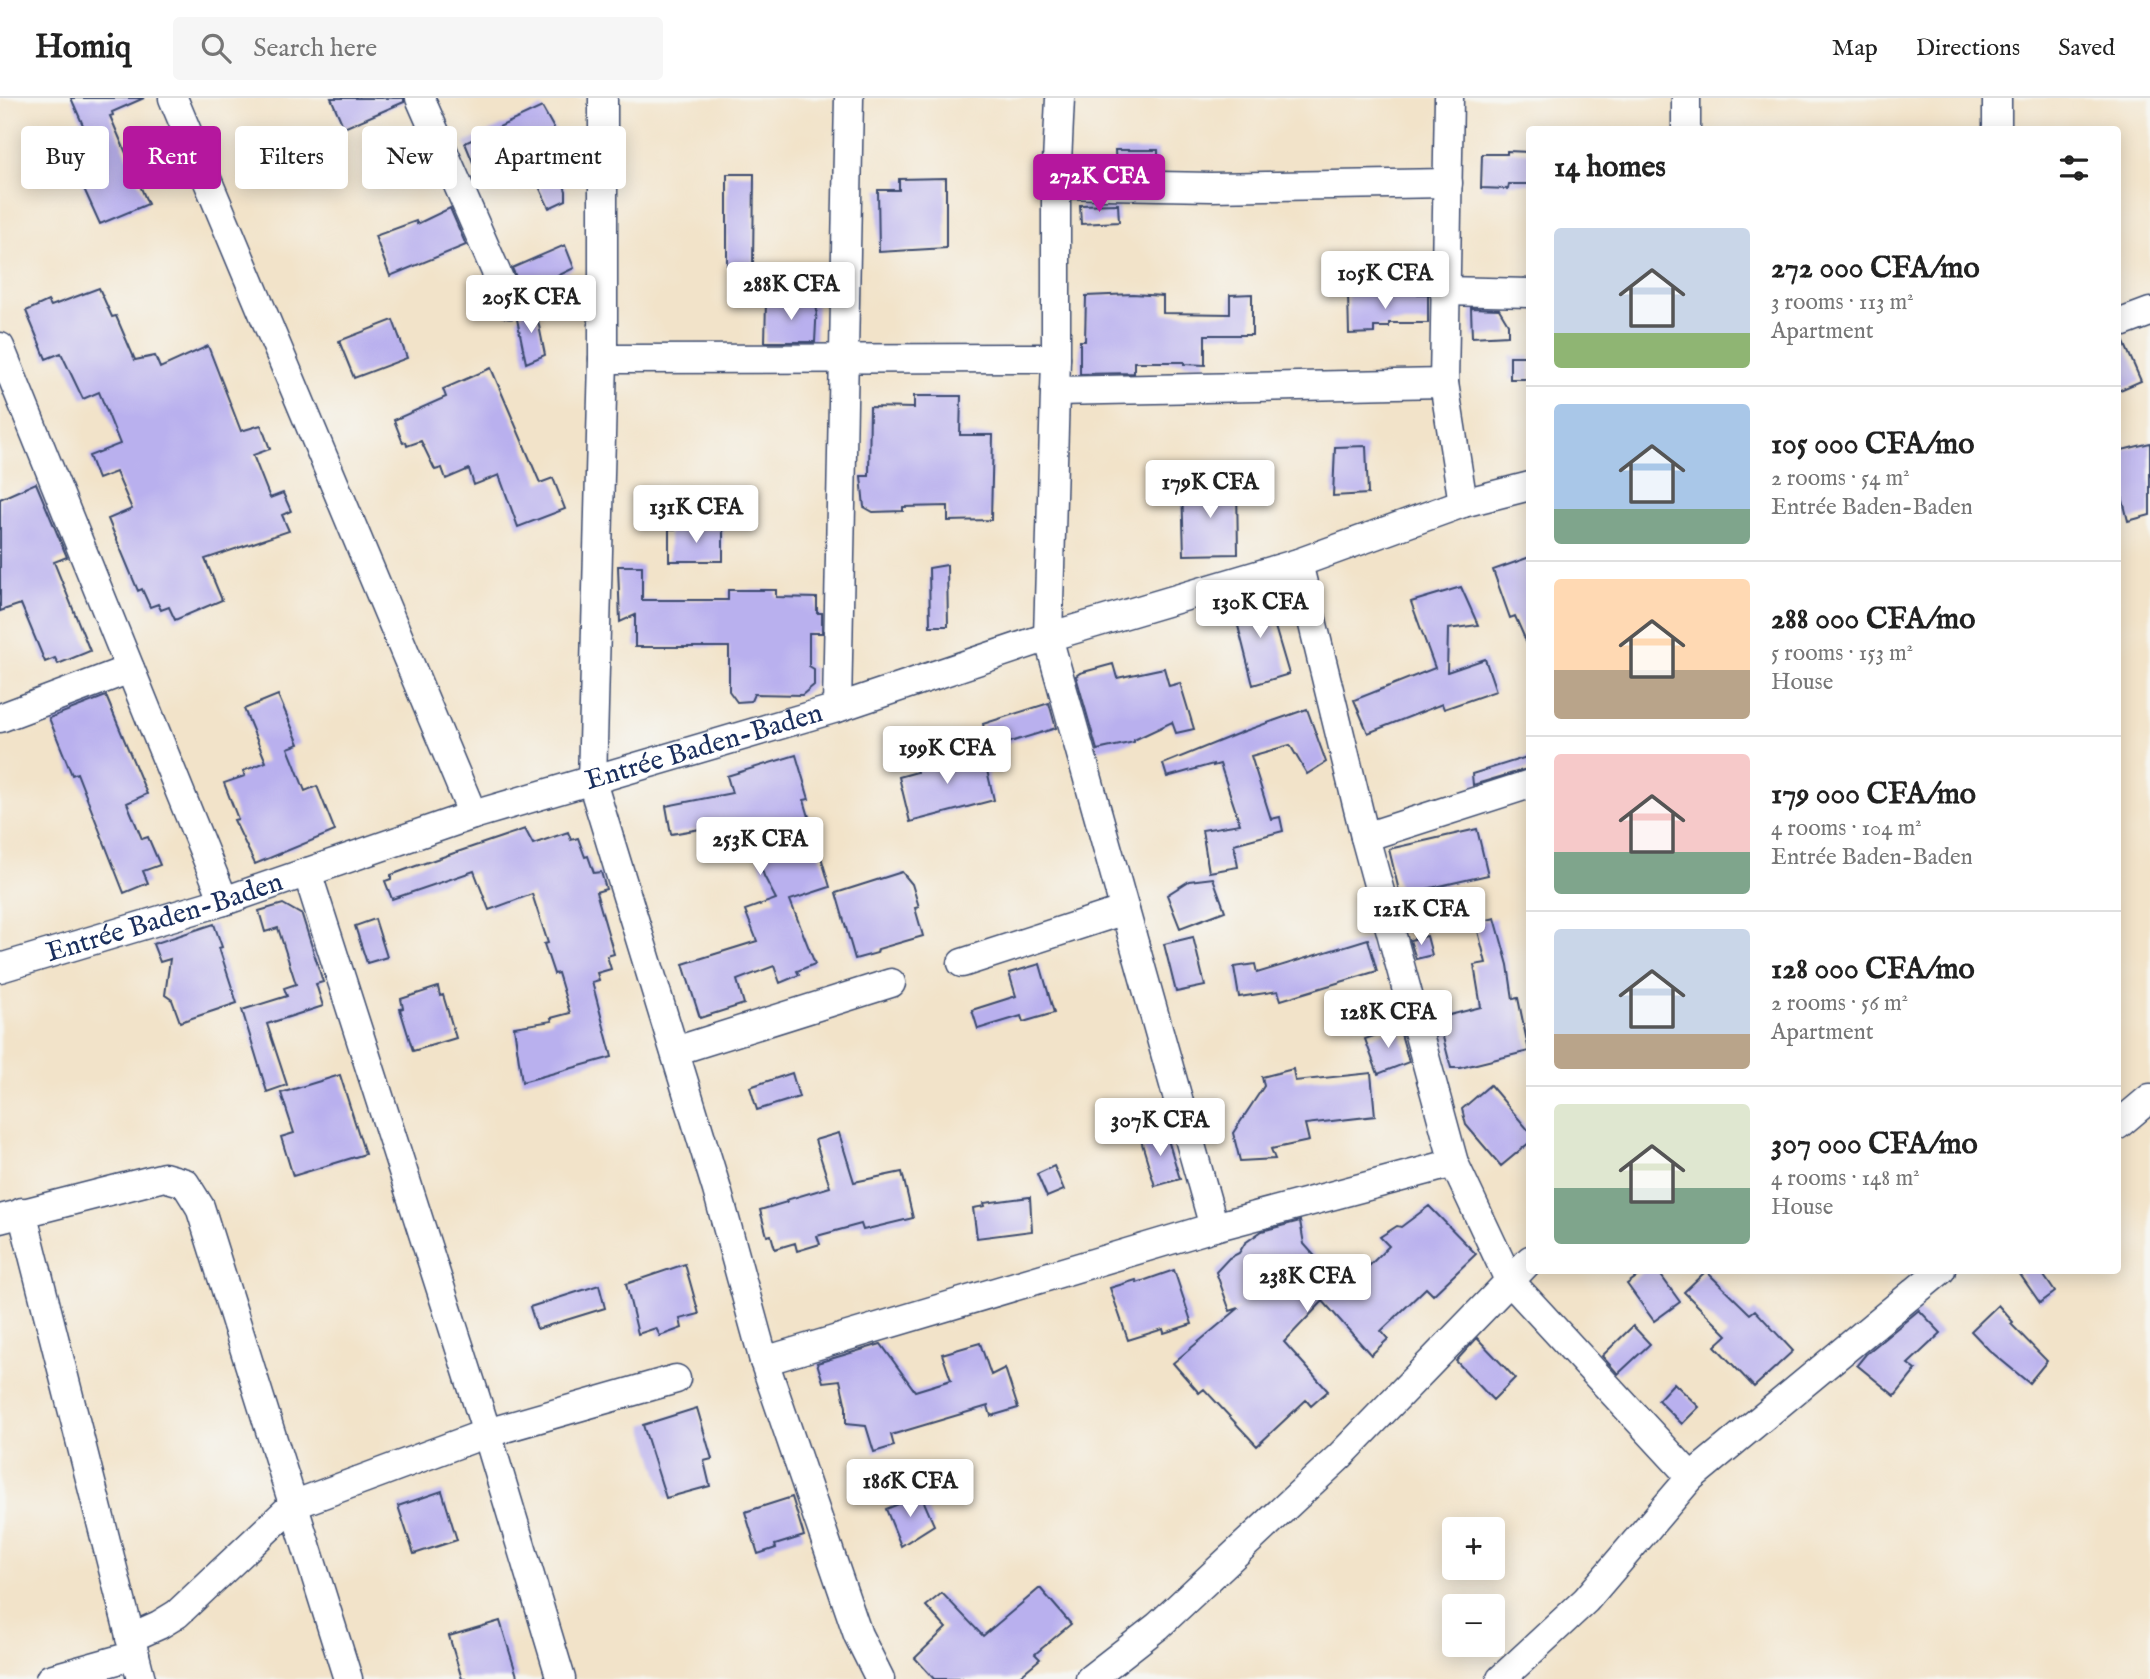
<!DOCTYPE html>
<html lang="en">
<head>
<meta charset="utf-8">
<style>
  body { margin:0; font-family:"IM FELL English",serif; background:#f6f6f6; color:#222; height:100vh; display:flex; flex-direction:column; font-size:26px; white-space:nowrap }
  * { box-sizing:border-box; margin:0 }
  p { font-size:23px; color:#767676 }
  .icon { flex:none; width:38px; height:38px; fill:none; stroke:currentColor; stroke-width:2; stroke-linecap:round; stroke-linejoin:round }
  .map { position:relative; flex:1; overflow:hidden }
  .panel { position:absolute; left:1526px; top:28px; width:595px; height:1148px; display:flex; flex-direction:column; background:#fff; border-radius:7px; box-shadow:0 4px 18px #0003 }
  .panel>* { flex:none }
  .guide { position:absolute; left:21px; top:28px; width:665px; height:63px; display:flex; gap:14px }
  .buttons { position:absolute; left:1442px; top:1419px; display:grid; gap:14px }
  .buttons a { display:grid; place-items:center; width:63px; height:63px; border-radius:7px; background:#fff; box-shadow:0 4px 18px #0003; font-size:35px }
  .price { position:absolute; translate:-50% -60px; padding:0 16px; border-radius:7px; background:#fff; color:#222; font-size:23px; line-height:46px; filter:drop-shadow(0 2px 4px #0008) }
  .price::after { content:''; position:absolute; left:50%; top:42px; width:21px; height:16px; margin-left:-10px; background:inherit; clip-path:polygon(0 0,100% 0,50% 100%) }
  .price.on { background:#b5179e; color:#fff }
  ul { padding:0; list-style:none }
  li { display:flex; align-items:center; gap:21px; height:175px; padding:0 28px }
  li+li { border-top:2px solid #e0e0e0 }
  li span { display:grid; place-items:center; flex:none; width:196px; height:140px; border-radius:7px; color:#555 }
  li>.icon { margin-inline-start:auto }
  span .icon { width:84px; height:84px; fill:#fffc; stroke-width:1 }
  li b { font-size:30px }
  h2 { display:flex; justify-content:space-between; align-items:center; height:84px; padding:0 28px; font-size:30px }
  .tag { padding:0 24px; border-radius:7px; background:#fff; box-shadow:0 4px 18px #0003; font-size:24px; line-height:63px }
  .tag.on { background:#b5179e; color:#fff }
  header { display:flex; align-items:center; gap:42px; box-sizing:border-box; height:98px; padding:0 35px; background:#fff; border-bottom:2px solid #e0e0e0 }
  header strong { font-size:33px }
  nav { display:flex; gap:38px; margin-inline-start:auto; font-size:24px }
  .search { width:490px; height:63px; background:#f6f6f6; display:flex; align-items:center; gap:18px; box-sizing:border-box; padding:0 24px; border-radius:7px; color:#767676; font-size:26px }
  .map>svg:first-child { display:block }
</style>
</head>
<body>
<header>
<strong>Homiq</strong>
<div class="search"><svg class="icon" aria-label="search" viewBox="0 0 24 24"><circle cx="10" cy="10" r="6"/><path d="M15 15l6 6"/></svg>Search here</div>
<nav><a>Map</a><a>Directions</a><a>Saved</a></nav>
</header>
<div class="map">
<svg width="2150" height="1581" viewBox="0 0 2150 1581">
  <rect width="100%" height="100%" fill="#f6f6f2"/>
  <filter id="ink" filterUnits="userSpaceOnUse"><feTurbulence type="fractalNoise" baseFrequency=".0143" numOctaves="2"/><feDisplacementMap in="SourceGraphic" scale="14" xChannelSelector="R" yChannelSelector="G"/><feConvolveMatrix kernelMatrix="1 2 1 2 8 2 1 2 1" color-interpolation-filters="sRGB"/></filter>
  <filter id="wash" filterUnits="userSpaceOnUse"><feTurbulence type="fractalNoise" baseFrequency=".00686" numOctaves="4" result="noise"/><feDisplacementMap in="SourceGraphic" scale="28" xChannelSelector="R" yChannelSelector="G"/><feGaussianBlur stdDeviation="1.57" result="paint"/><feColorMatrix in="noise" values="0 0 0 0 0 0 0 0 0 0 0 0 0 0 0 0 0 1.4 0 .05"/><feComposite in="paint" operator="in"/></filter>
  <g filter="url(#wash)">
    <rect width="100%" height="100%" fill="#f2e3c9"/>
    <g id="blocks">
      <!-- building -->
      <path fill="#b9b0ee" d="M71 0H144L112 14 113 17 110 18 148 106 100 126 71 62 94 52Z
        M331 0H404V4L344 30Z
        M542 9 566 52 569 51 577 69 560 77 566 93V102L549 110 528 65 481 84 465 45Z
        M1115 52H1158V71H1116Z
        M1507 53 1530 54V86H1509L1508 91 1481 90 1482 56H1507Z
        M727 76H754L753 167H727Z
        M946 80V150L879 154 878 92H899V81Z
        M1118 106 1119 124 1081 126 1080 107Z
        M450 110 466 147 390 178 375 138 416 123 417 126Z
        M565 147 574 170 523 195 512 170Z
        M99 190 112 219 116 218 135 262 155 258 160 270 208 248 241 333 261 327 270 351 253 357 270 400 283 395 291 413 282 417 289 433 205 461 222 502 175 522 169 509 161 512 158 506 150 509 142 491 138 493 108 421 132 411 116 374 98 381 89 358 120 346 99 294 83 301 61 255 46 261 26 213 48 203 51 208Z
        M1133 196 1163 198V215L1230 216V197L1252 196V237H1205V267L1184 266V264H1134V275L1080 276V243H1085L1086 198Z
        M1348 196H1428V225H1389V229H1374V235L1349 236Z
        M766 204 817 206 815 244H765Z
        M535 208 545 257 526 265 517 221 525 213Z
        M1471 210 1499 211 1508 226V237L1472 239Z
        M393 222 407 260 354 280 339 243Z
        M2118 242H2123L2141 283 2118 293Z
        M1510 258H1530V281H1510Z
        M491 270 540 385 553 380 565 411 518 429 499 377 474 387 469 371 446 381 442 370 435 372 421 343 407 348 406 344 403 345 394 322 446 299 443 291Z
        M914 298H961L960 337H993L991 422 948 423V408L903 409V413L873 414 864 409 861 378H869L870 309 914 310Z
        M2150 345V417L2128 423 2118 382V353Z
        M1366 348 1368 396 1333 398 1335 349Z
        M36 385 67 459 54 464 90 553 58 566 55 560 45 564 21 506 0 513V401Z
        M1237 387 1238 456 1184 457 1182 388Z
        M669 431H723V463H669Z
        M1530 459V552L1515 518 1510 520 1493 472Z
        M947 467 948 528H930L929 470Z
        M618 468H642V502H728V492H776V499L817 500V515H822V535H809V568L814 571V587L802 597 754 596 751 603 737 604 729 593V549H635V517L620 524Z
        M1461 489 1478 527 1448 531 1447 574 1485 561 1496 593 1444 611 1442 606 1368 635 1354 602 1435 570 1411 504Z
        M1265 495 1289 576 1253 587 1233 508Z
        M1113 566 1117 580 1164 570 1169 588 1180 585 1194 631 1176 635 1172 624 1134 642V644L1097 652 1076 578 1080 575Z
        M278 597 299 646 288 650 305 693 317 688 335 733 255 766 234 722 238 721 224 685 245 678 243 673 266 664 244 611Z
        M106 598 147 696 127 705 142 741 148 739 160 767 143 773 148 785 124 795 77 675 72 677 49 620Z
        M1049 605 1056 630 988 651 983 626Z
        M1307 611 1326 664 1307 676 1290 647 1251 658 1271 721 1280 719 1283 733 1234 746 1238 769 1209 774 1202 732 1240 726 1220 666 1213 668V666L1167 679 1163 666 1242 634Z
        M982 651 994 702 910 724 899 679 917 674 915 667Z
        M796 657 809 701 804 702 830 789 790 802 815 866 797 873 799 877 780 885 774 868 737 882 744 906 700 920 683 866 757 843 745 812 776 801 764 778 747 723 671 736 666 708 732 695 727 678Z
        M1530 658V670L1473 687 1472 676Z
        M525 731 533 746 568 734 571 742 578 740 585 759 588 758 594 775 601 774 606 791 596 794 614 856 607 858 611 871 597 875 599 882 592 884 612 959 522 984 514 929 552 923 551 920 570 915 558 875 554 876 544 846 548 845 532 796 489 812 474 773 392 801 385 783 391 781V777L413 769Z
        M1477 731 1488 777 1400 797 1389 751Z
        M902 774 912 786 919 809 915 810 923 838 878 851 877 855 855 861 836 795Z
        M1213 780 1225 813 1180 830 1167 797 1189 783Z
        M283 806 302 817 323 884 316 886 323 908 267 926 287 987 267 994 242 912 287 898 284 890 296 886 278 830 265 834 259 813Z
        M1495 820 1508 867 1513 901 1518 900 1529 953 1460 970H1451L1438 920 1481 909 1474 867 1486 865 1476 825Z
        M375 821 387 859 367 865 355 828Z
        M214 826 222 849 219 850 237 905 180 924 172 902 165 897 170 861 160 864 153 846Z
        M1427 838 1432 857 1416 861 1410 842Z
        M1193 839 1205 888 1176 894 1164 846Z
        M1368 841 1377 873 1281 902 1278 893 1239 899 1234 869 1255 866 1257 875Z
        M1040 866 1054 915 1023 924 1021 918 978 931 972 912 1016 898 1009 875Z
        M438 889 440 898 443 897 456 940 413 953 400 911 403 910 401 901Z
        M1399 929 1409 964 1378 976 1365 941Z
        M1293 971 1295 983 1371 975 1375 1018 1305 1026 1309 1043 1271 1051 1275 1061 1240 1063 1233 1035 1264 988 1262 979Z
        M792 975 799 999 757 1012 750 989Z
        M340 977 365 1056 293 1078 281 1039 294 1035 281 995Z
        M1490 987 1530 1034V1044L1501 1068 1466 1027 1462 1011Z
        M1165 1032 1180 1081 1155 1088 1140 1039Z
        M839 1035 854 1084 902 1074 913 1120 863 1132 861 1126 817 1138 820 1146 797 1153 795 1145 775 1151 771 1137 767 1138 760 1112 787 1104 786 1102 830 1089 815 1042Z
        M1054 1068 1064 1092 1047 1099 1037 1076Z
        M1030 1099 1032 1133 977 1140 973 1110 985 1108 984 1105Z
        M1429 1108 1476 1156 1433 1197 1426 1190 1381 1233 1388 1241 1371 1257 1323 1203 1284 1244 1328 1293 1311 1308 1306 1302 1257 1348 1204 1291 1199 1295 1173 1265 1239 1210 1230 1213 1216 1174 1229 1160 1239 1155 1245 1145 1262 1133 1300 1123 1304 1146 1345 1192 1389 1148 1380 1139 1397 1128 1401 1129Z
        M685 1166 699 1216 680 1221 682 1230 660 1238 656 1230 638 1236 626 1186Z
        M1174 1172 1192 1226 1164 1235 1163 1231 1128 1242 1110 1190 1136 1182 1137 1185Z
        M1646 1172H1657L1680 1204 1654 1223 1627 1186Z
        M2017 1172H2040L2055 1194 2040 1205Z
        M1706 1173 1750 1216 1755 1212 1793 1253 1754 1289 1715 1248 1727 1237 1684 1194Z
        M599 1187 605 1210 537 1231 530 1209Z
        M1998 1207 2013 1224 2011 1226 2047 1263 2029 1285 1989 1252 1971 1233Z
        M1919 1212 1941 1235 1908 1266 1916 1272 1895 1298 1857 1267 1866 1256Z
        M1633 1228 1650 1246 1618 1276 1602 1258Z
        M1477 1240 1515 1280 1493 1302 1456 1263Z
        M980 1245 991 1277 1005 1270 1018 1310 991 1318 988 1308 891 1337 894 1348 874 1354 866 1328 846 1326V1309L840 1282 823 1284 817 1265 881 1246 915 1293 951 1282 942 1256Z
        M1674 1285 1699 1309 1682 1326 1658 1302Z
        M697 1310 712 1361 704 1363 710 1388 666 1400 643 1327Z
        M442 1393 457 1442 414 1456 398 1408Z
        M921 1397 934 1427 901 1448 886 1411Z
        M792 1399 804 1438 775 1447 776 1450 758 1456 745 1414Z
        M1040 1490 1071 1526 1035 1556 1040 1561 1016 1581H934L915 1560 946 1530 926 1508 942 1495 983 1538Z
        M500 1523 518 1581H462L449 1538Z"/>
    </g>
  </g>
  <g filter="url(#ink)">
    <use href="#blocks" fill-opacity="0" stroke="#3b4a6e" stroke-width="2"/>
    <g fill="none" stroke-linecap="round" stroke-linejoin="round">
      <!-- street casing -->
      <g stroke="#3b4a6e" stroke-width="31">
        <g id="street">
          <path d="M173 0 473 717"/>
          <path d="M420 0 510 206"/>
          <path d="M603 0V261L592 684 717 1092 764 1263 858 1537 880 1581"/>
          <path d="M1060 0 1056 86V260L1048 539 1214 1129"/>
          <path d="M1449 0 1444 285 1463 405"/>
          <path d="M1686 0V32"/>
          <path d="M1997 0V32"/>
          <path d="M1056 86 1211 89 1448 85"/>
          <path d="M1444 193 1530 195"/>
          <path d="M2118 226 2150 214"/>
          <path d="M0 249 224 803"/>
          <path d="M603 261 1056 260"/>
          <path d="M1055 293 1444 285"/>
          <path d="M1298 465 1365 739 1454 1065 1509 1182 1691 1379"/>
          <path d="M837 610 849 0"/>
          <path d="M0 620 130 571"/>
          <path d="M1365 739 1530 686"/>
          <path d="M307 774 487 1335 561 1581"/>
          <path d="M962 865 1125 812"/>
          <path id="s1" d="M0 870 224 803 473 717 837 610 1048 539 1298 465 1463 405 1530 388"/>
          <path d="M675 953 891 885"/>
          <path d="M2118 1027 2150 1000"/>
          <path d="M22 1114 141 1581"/>
          <path d="M0 1121 164 1079 185 1085 200 1109 348 1581"/>
          <path d="M764 1263 1214 1129 1454 1065"/>
          <path d="M130 1540 159 1527 177 1516 293 1407 487 1335 676 1281"/>
          <path d="M50 1581 135 1557"/>
          <path d="M1090 1581 1158 1528 1340 1358 1530 1162"/>
          <path d="M1501 1581 1586 1502 1691 1379 1941 1172"/>
        </g>
      </g>
      <!-- street -->
      <use href="#street" stroke="#fff" stroke-width="28"/>
    </g>
  </g>
  <g text-anchor="middle" dominant-baseline="central" stroke-width="5" stroke-linejoin="round" paint-order="stroke">
    <!-- street labels -->
    <g font-size="28" fill="#1b2f5e" stroke="#f6f6f2">
      <text stroke="none"><textPath href="#s1" startOffset="738">Entrée Baden-Baden</textPath></text>
      <text stroke="none"><textPath href="#s1" startOffset="172">Entrée Baden-Baden</textPath></text>
    </g>
  </g>
</svg>
<div class="buttons">
<a>+</a>
<a>−</a>
</div>
<b class="price on" style="left:1099px;top:116px">272K CFA</b>
<b class="price" style="left:1385px;top:213px">105K CFA</b>
<b class="price" style="left:791px;top:224px">288K CFA</b>
<b class="price" style="left:531px;top:237px">205K CFA</b>
<b class="price" style="left:1210px;top:422px">179K CFA</b>
<b class="price" style="left:696px;top:447px">131K CFA</b>
<b class="price" style="left:1260px;top:542px">130K CFA</b>
<b class="price" style="left:947px;top:688px">199K CFA</b>
<b class="price" style="left:760px;top:779px">253K CFA</b>
<b class="price" style="left:1421px;top:849px">121K CFA</b>
<b class="price" style="left:1388px;top:952px">128K CFA</b>
<b class="price" style="left:1160px;top:1060px">307K CFA</b>
<b class="price" style="left:1307px;top:1216px">238K CFA</b>
<b class="price" style="left:910px;top:1421px">186K CFA</b>
<div class="guide">
<a class="tag">Buy</a>
<a class="tag on">Rent</a>
<a class="tag">Filters</a>
<a class="tag">New</a>
<a class="tag">Apartment</a>
</div>
<section class="panel">
<h2>14 homes<svg class="icon" aria-label="filters" viewBox="0 0 24 24"><path d="M4 7h16M4 17h16"/><circle cx="9" cy="7" r="2"/><circle cx="15" cy="17" r="2"/></svg></h2>
<ul>
<li><span style="background:linear-gradient(#c9d6e8 75%,#8fb573 0)"><svg class="icon" aria-label="home" viewBox="0 0 24 24"><path d="M3 11l9-7 9 7M6 9v11h12V9"/></svg></span><div><b>272 000 CFA/mo</b><p>3 rooms · 113 m²</p><p>Apartment</p></div></li>
<li><span style="background:linear-gradient(#a9c7e8 75%,#7fa58c 0)"><svg class="icon" aria-label="home" viewBox="0 0 24 24"><path d="M3 11l9-7 9 7M6 9v11h12V9"/></svg></span><div><b>105 000 CFA/mo</b><p>2 rooms · 54 m²</p><p>Entrée Baden-Baden</p></div></li>
<li><span style="background:linear-gradient(#ffd9b3 65%,#b9a48a 0)"><svg class="icon" aria-label="home" viewBox="0 0 24 24"><path d="M3 11l9-7 9 7M6 9v11h12V9"/></svg></span><div><b>288 000 CFA/mo</b><p>5 rooms · 153 m²</p><p>House</p></div></li>
<li><span style="background:linear-gradient(#f6c9c9 70%,#7fa58c 0)"><svg class="icon" aria-label="home" viewBox="0 0 24 24"><path d="M3 11l9-7 9 7M6 9v11h12V9"/></svg></span><div><b>179 000 CFA/mo</b><p>4 rooms · 104 m²</p><p>Entrée Baden-Baden</p></div></li>
<li><span style="background:linear-gradient(#c9d6e8 75%,#b9a48a 0)"><svg class="icon" aria-label="home" viewBox="0 0 24 24"><path d="M3 11l9-7 9 7M6 9v11h12V9"/></svg></span><div><b>128 000 CFA/mo</b><p>2 rooms · 56 m²</p><p>Apartment</p></div></li>
<li><span style="background:linear-gradient(#dfe7d0 60%,#7fa58c 0)"><svg class="icon" aria-label="home" viewBox="0 0 24 24"><path d="M3 11l9-7 9 7M6 9v11h12V9"/></svg></span><div><b>307 000 CFA/mo</b><p>4 rooms · 148 m²</p><p>House</p></div></li>
</ul>
</section>
</div>
</body>
</html>
